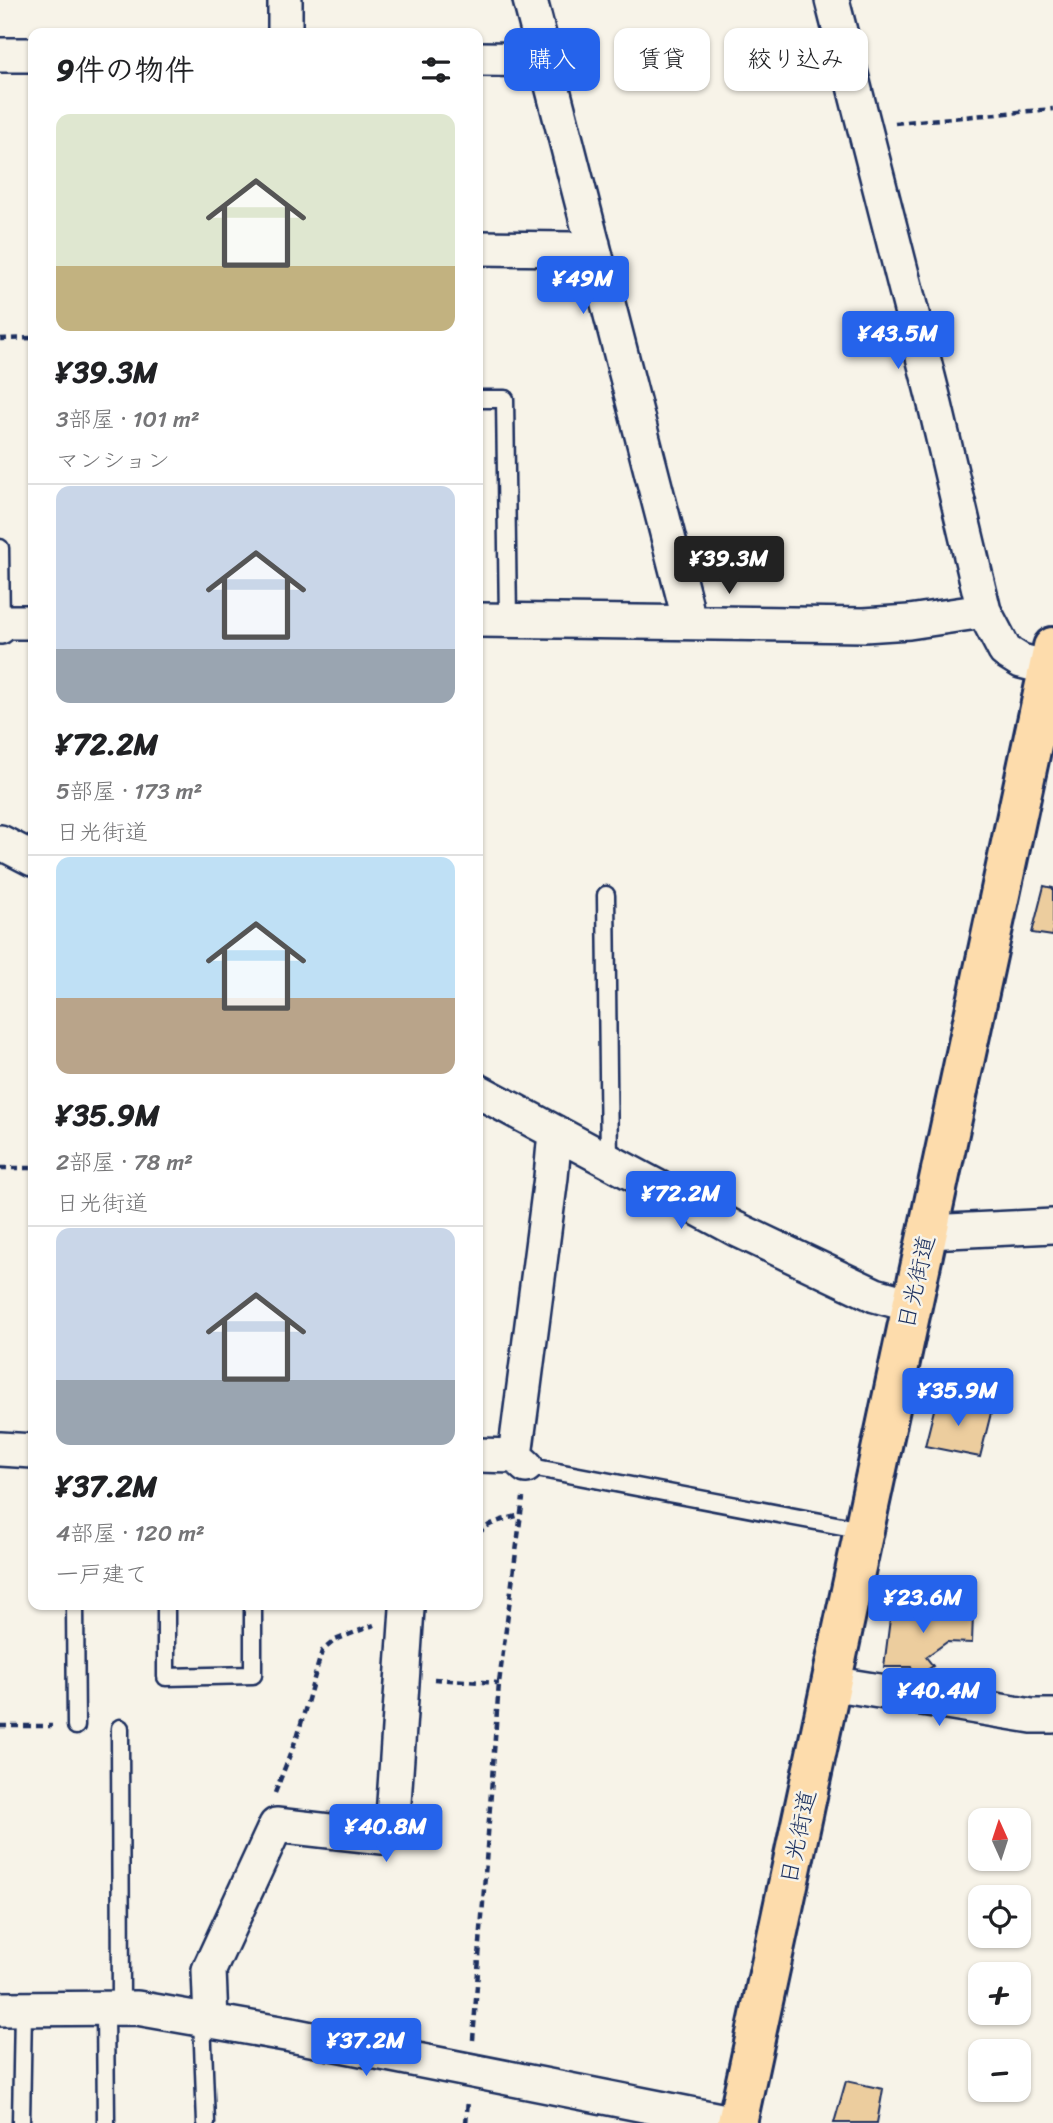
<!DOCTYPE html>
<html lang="ja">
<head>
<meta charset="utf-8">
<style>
  body { margin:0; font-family:Sriracha,"Klee One",sans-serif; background:#f6f6f6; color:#202124; height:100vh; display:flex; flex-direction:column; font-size:26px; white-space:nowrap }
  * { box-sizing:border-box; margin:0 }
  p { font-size:23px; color:#757577 }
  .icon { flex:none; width:38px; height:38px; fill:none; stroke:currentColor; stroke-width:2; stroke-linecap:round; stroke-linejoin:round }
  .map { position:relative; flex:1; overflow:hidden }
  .details { position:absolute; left:28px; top:28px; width:455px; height:1582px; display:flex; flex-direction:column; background:#fff; border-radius:14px; box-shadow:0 2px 5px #0004 }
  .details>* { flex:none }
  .hud { position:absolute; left:504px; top:28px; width:443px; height:63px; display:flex; gap:14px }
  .needle { width:46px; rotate:357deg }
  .fabs { position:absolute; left:968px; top:1808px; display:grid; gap:14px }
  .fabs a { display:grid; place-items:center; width:63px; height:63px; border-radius:14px; background:#fff; box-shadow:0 2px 5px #0004; font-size:35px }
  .price { position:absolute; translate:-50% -60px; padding:0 16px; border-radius:7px; background:#2563eb; color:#fff; font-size:23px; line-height:46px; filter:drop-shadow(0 2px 4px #0008) }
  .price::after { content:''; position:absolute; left:50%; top:42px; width:21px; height:16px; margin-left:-10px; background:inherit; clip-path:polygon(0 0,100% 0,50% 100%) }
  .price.on { background:#222; color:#fff }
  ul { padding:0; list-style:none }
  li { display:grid; align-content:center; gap:14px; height:371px; padding:0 28px }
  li+li { border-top:2px solid #e0e0e0 }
  li span { display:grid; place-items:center; height:217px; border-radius:14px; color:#555 }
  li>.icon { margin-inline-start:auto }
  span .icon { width:126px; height:126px; fill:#fffc; stroke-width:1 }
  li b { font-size:30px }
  h2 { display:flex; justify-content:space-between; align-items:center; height:84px; padding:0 28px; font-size:30px }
  .chip { padding:0 24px; border-radius:14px; background:#fff; box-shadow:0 2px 5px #0004; font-size:24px; line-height:63px }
  .chip.on { background:#2563eb; color:#fff }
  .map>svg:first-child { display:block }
</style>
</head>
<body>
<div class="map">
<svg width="1053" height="2123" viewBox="0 0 1053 2123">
  <rect width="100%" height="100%" fill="#f7f3e8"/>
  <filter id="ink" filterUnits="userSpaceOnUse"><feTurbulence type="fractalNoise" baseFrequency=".0143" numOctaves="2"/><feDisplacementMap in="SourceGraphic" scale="14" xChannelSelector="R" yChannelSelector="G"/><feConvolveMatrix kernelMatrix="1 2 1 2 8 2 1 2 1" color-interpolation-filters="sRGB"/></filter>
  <g filter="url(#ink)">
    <!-- building -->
    <path fill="#eccd9e" stroke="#1b2f5e" stroke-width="2" d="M1044 886 1053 888V936L1032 933Z
      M937 1398 992 1409 980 1457 925 1446Z
      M892 1603 973 1614 972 1643 947 1642 926 1657 933 1666 920 1675 911 1667H884Z
      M846 2081 883 2089 877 2123H834Z"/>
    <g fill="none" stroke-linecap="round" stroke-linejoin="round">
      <!-- service casing -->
      <g stroke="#1b2f5e" stroke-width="21">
        <path id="service" d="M478 399H505L508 620
          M0 548 1 626
          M606 895 609 1161
          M526 1466 863 1530
          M75 1605 76 1726
          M166 1605V1677L253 1675V1605
          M120 1728 121 2009
          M105 2009 106 2123
          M202 2019 206 2123
          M21 2123 23 2010"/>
      </g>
      <!-- minor casing -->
      <g stroke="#1b2f5e" stroke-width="38">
        <path id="minor" d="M285 0V33
          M530 0 685 603 688 622
          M832 0 933 396 984 611 1005 651 1021 661 1049 668
          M0 55H33
          M478 59 546 60
          M478 248 573 249 593 244
          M478 620 864 625 909 622 984 611
          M0 627 4 622H33
          M0 842 33 859
          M478 1091 736 1229 875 1295 911 1305
          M928 1232 1053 1226
          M0 1449 33 1451
          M478 1455 515 1456 526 1466
          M515 1456 551 1177 555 1132
          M830 1683 1032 1716H1053
          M0 2009 137 2008 291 2035 735 2123
          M211 2021 209 1970 276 1825 383 1837 392 1832 407 1609"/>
      </g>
      <!-- primary casing -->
      <g stroke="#1b2f5e" stroke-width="44">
        <path id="primary" d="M737 2123 1053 647"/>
      </g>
      <!-- path -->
      <path stroke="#1b2f5e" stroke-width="4.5" stroke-dasharray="7 5" stroke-linecap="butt" d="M895 123 1053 109
        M0 339 33 338
        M0 1168H33
        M478 1534C488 1522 506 1519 521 1515
        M434 1679 499 1683
        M0 1726H52
        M275 1793 298 1734 322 1651 335 1640 374 1625
        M473 2040 499 1683 523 1498
        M466 2123 468 2101"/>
      <!-- service -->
      <use href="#service" stroke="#f7f3e8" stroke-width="16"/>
      <!-- minor -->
      <use href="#minor" stroke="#f7f3e8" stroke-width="33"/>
      <!-- primary -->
      <use href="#primary" stroke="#fddcac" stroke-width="38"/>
    </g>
  </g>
  <g text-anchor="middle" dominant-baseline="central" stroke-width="5" stroke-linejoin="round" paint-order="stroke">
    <!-- street labels -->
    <g font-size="24" fill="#1b2f5e" stroke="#f7f3e8">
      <text transform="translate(916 1282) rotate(-77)">日光街道</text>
      <text transform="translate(798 1837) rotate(-78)">日光街道</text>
    </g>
  </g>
</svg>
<div class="fabs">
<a><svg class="needle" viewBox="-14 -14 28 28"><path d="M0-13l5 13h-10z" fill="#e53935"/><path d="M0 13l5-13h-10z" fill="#757577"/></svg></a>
<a><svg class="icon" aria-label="locate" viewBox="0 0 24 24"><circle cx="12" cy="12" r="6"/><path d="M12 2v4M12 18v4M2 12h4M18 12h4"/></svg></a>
<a>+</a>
<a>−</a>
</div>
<b class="price" style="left:583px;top:316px">¥49M</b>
<b class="price" style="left:898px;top:371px">¥43.5M</b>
<b class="price on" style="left:729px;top:596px">¥39.3M</b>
<b class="price" style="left:681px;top:1231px">¥72.2M</b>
<b class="price" style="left:958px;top:1428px">¥35.9M</b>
<b class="price" style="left:923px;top:1635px">¥23.6M</b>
<b class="price" style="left:939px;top:1728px">¥40.4M</b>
<b class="price" style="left:386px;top:1864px">¥40.8M</b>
<b class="price" style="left:366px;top:2078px">¥37.2M</b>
<div class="hud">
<a class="chip on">購入</a>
<a class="chip">賃貸</a>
<a class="chip">絞り込み</a>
</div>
<section class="details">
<h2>9件の物件<svg class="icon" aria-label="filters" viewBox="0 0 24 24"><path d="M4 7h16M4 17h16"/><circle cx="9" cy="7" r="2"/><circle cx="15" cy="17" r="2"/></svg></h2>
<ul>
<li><span style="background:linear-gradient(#dfe7d0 70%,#c2b280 0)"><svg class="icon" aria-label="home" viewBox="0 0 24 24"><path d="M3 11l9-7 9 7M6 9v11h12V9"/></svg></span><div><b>¥39.3M</b><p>3部屋 · 101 m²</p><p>マンション</p></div></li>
<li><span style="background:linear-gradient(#c9d6e8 75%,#9aa5b1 0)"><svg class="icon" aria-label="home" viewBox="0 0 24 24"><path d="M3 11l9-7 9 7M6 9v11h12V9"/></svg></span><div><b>¥72.2M</b><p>5部屋 · 173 m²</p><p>日光街道</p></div></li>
<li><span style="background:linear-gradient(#bfe0f5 65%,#b9a48a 0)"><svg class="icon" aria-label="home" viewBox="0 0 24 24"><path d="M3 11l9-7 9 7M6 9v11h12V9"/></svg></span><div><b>¥35.9M</b><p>2部屋 · 78 m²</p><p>日光街道</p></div></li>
<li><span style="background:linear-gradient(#c9d6e8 70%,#9aa5b1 0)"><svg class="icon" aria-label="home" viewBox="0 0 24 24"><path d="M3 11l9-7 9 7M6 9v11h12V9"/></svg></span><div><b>¥37.2M</b><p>4部屋 · 120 m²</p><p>一戸建て</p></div></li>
</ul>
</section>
</div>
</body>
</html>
